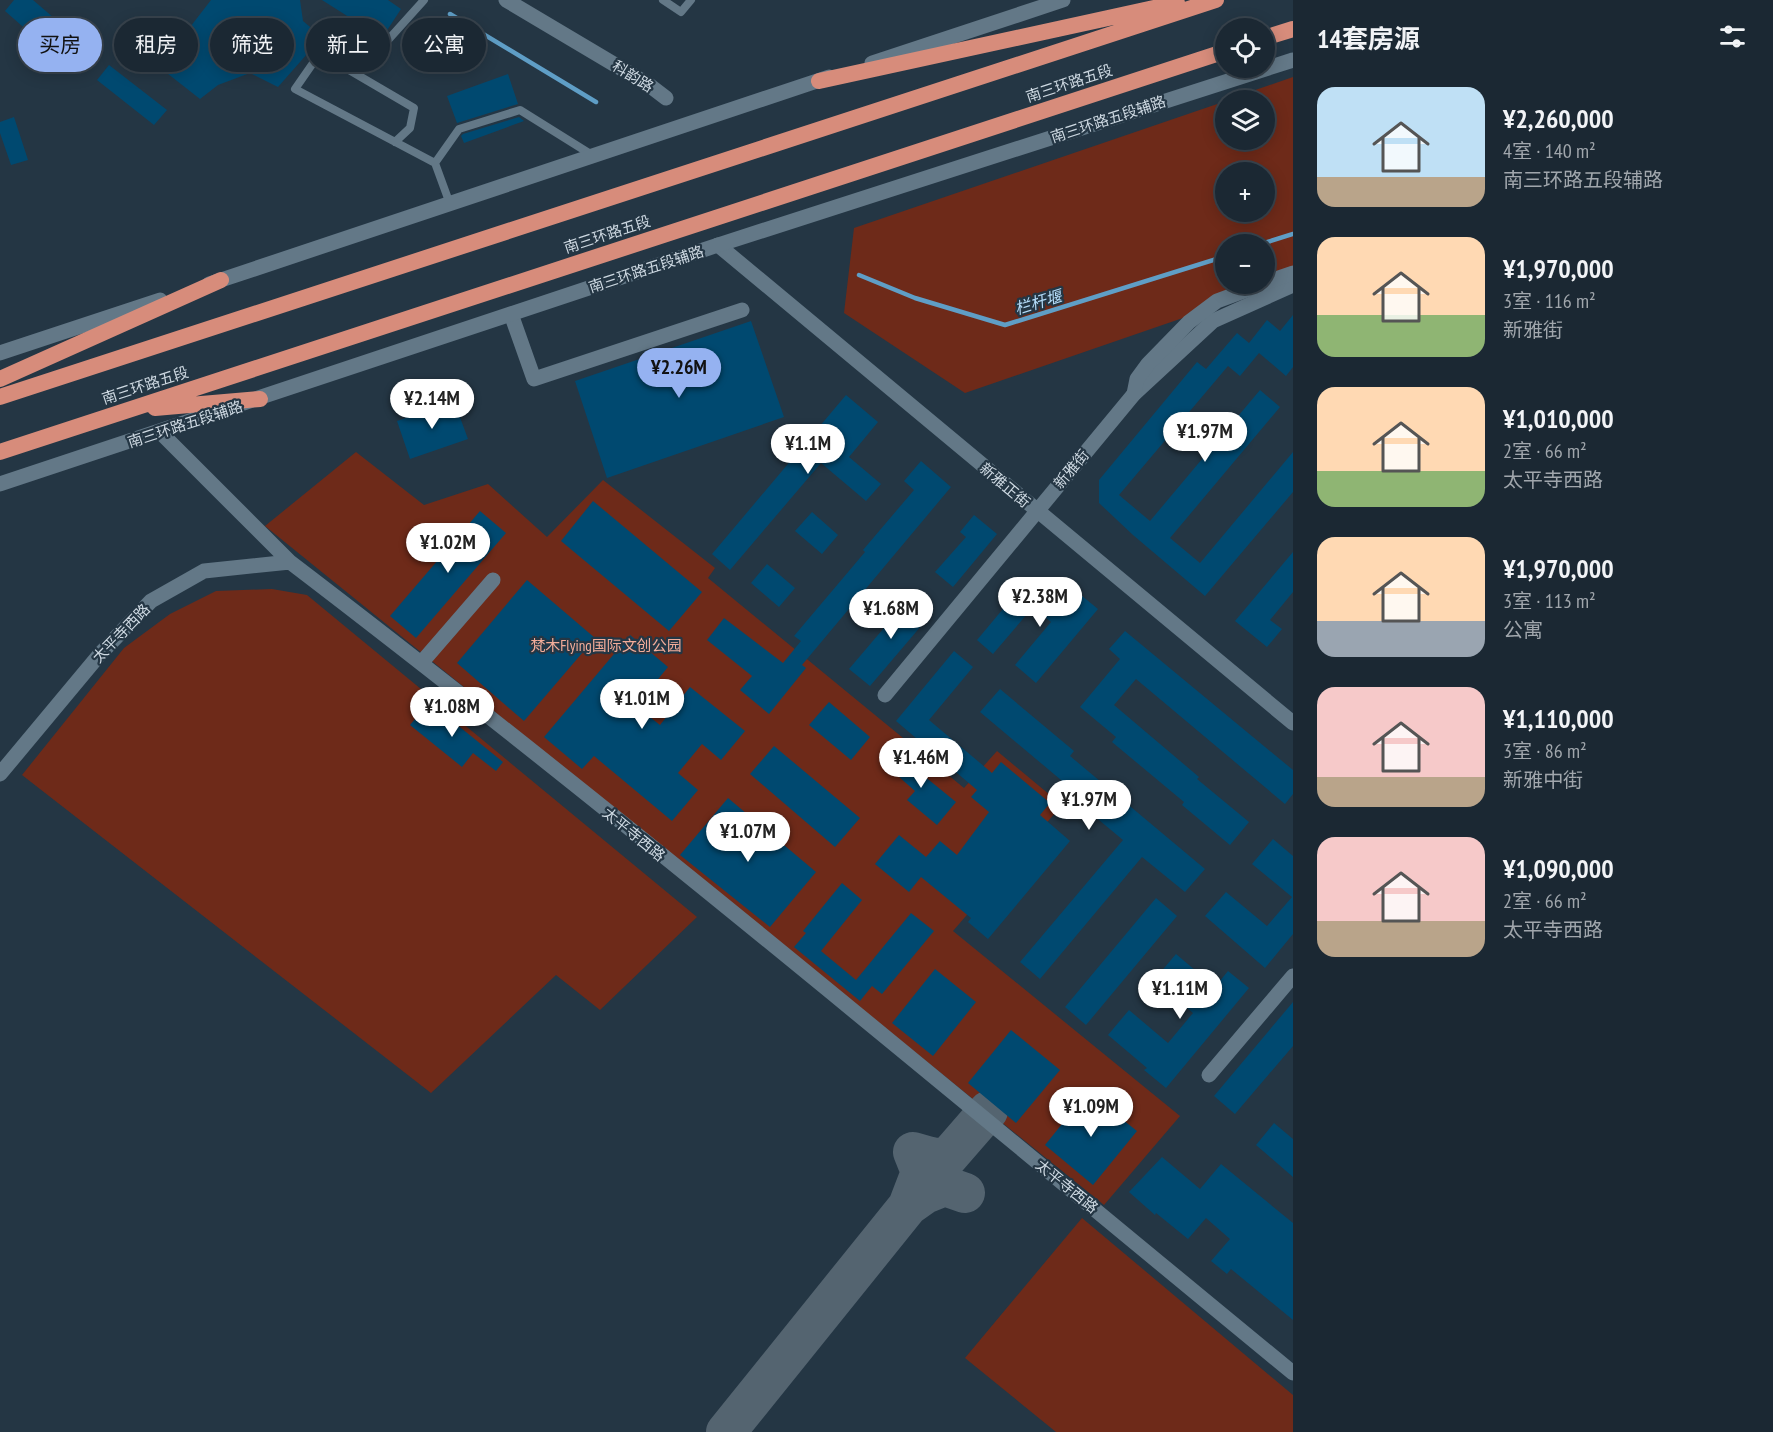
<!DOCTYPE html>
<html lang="zh">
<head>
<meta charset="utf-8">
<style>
  body { margin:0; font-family:"PT Sans Narrow","Noto Sans SC",sans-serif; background:#24303b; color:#f1f3f6; height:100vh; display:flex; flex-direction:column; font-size:22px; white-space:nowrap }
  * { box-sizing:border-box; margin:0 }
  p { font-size:20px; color:#a0a6ac }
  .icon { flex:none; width:33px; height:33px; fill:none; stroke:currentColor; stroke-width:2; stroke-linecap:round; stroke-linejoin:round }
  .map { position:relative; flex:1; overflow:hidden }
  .details { display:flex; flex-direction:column; background:#1b2833; width:480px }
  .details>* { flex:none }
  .guide { position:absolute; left:18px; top:18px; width:570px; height:54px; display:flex; gap:12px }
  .tools { position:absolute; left:1215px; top:18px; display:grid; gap:12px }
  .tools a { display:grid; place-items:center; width:60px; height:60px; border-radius:50%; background:#1b2833; box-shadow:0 3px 15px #0003,0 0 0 2px #39444e; font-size:30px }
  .price { position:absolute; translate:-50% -51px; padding:0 14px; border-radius:21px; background:#fff; color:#222; font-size:20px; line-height:39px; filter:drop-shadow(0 2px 3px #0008) }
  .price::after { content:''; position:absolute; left:50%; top:36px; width:18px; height:14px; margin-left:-9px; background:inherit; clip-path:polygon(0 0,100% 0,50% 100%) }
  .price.active { background:#95b2f1; color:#111 }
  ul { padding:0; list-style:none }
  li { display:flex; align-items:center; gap:18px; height:150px; padding:0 24px }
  li span { display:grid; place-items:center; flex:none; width:168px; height:120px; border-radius:18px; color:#555 }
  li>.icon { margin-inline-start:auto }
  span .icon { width:72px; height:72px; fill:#fffc; stroke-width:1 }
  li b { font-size:26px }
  h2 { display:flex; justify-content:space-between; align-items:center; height:72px; padding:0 24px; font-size:26px }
  .tag { padding:0 21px; border-radius:27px; background:#1b2833; box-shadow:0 3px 15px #0003,0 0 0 2px #39444e; font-size:21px; line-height:54px }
  .tag.active { background:#95b2f1; color:#111 }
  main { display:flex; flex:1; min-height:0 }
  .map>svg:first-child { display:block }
</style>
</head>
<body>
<main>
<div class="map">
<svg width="1293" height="1432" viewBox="0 0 1293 1432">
  <rect width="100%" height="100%" fill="#243644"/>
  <!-- green -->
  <path fill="#6e2a19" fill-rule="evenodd" d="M1293 77V280L965 393 844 313 854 228 1226 101V140H1264V100H1226ZM1226 172H1264V212H1226ZM1226 244H1264V284H1226Z
    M356 452 424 505 488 484 547 537 603 480 715 568 708 578 964 788 997 751 1062 805 953 931 1180 1116 1104 1205 265 526Z
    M272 589 307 595 697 917 600 1010 556 975 431 1093 22 775 124 648 170 614 216 591Z
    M1082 1218 1293 1395V1432H1056L965 1358Z"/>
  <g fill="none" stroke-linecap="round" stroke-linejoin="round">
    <!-- stream -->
    <path stroke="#5f9ec6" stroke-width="4.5" d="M450 14 596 102
      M1261 244 1293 234
      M859 275 915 298 1005 325 1226 256"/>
    <!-- taxiway -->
    <path stroke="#546470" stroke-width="40" d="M913 1152 934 1158 948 1157 988 1111
      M908 1206 925 1194 945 1186 965 1193
      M726 1432 908 1206 921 1172 913 1152"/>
  </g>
  <!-- building -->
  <path fill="#004970" d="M14 0H33L89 48 71 69 5 11Z
    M211 0H300L303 21 322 37 278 87 250 73 218 85 200 99 135 48 154 25 177 44Z
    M322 0H388L401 9 382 38Z
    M109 65 167 110 154 125 97 80Z
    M508 74 518 104 457 123 447 96Z
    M14 117 28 160 11 165 0 133V122Z
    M519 117 524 121 464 143 461 136 463 134Z
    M1293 315V367L1286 376 1259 353 1240 376 1228 366 1119 495 1150 521 1260 390 1280 407 1170 538 1200 563 1293 452V492L1205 596 1133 535 1099 503V480L1197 362 1206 369 1237 333 1249 343 1267 320 1280 331Z
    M751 321 784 417 607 478 575 381Z
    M846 395 878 422 849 457 881 484 866 501 821 463 730 570 712 554Z
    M454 401 468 439 410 459 397 421Z
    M921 461 951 487 802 665 806 668 769 714 740 690 752 676 707 640 724 618 783 663 801 641 794 636 865 552 863 550 914 490 904 481Z
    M593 501 702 592 669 631 561 541Z
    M480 511 506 533 416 638 390 616Z
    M812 512 838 535 822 554 795 531Z
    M974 515 997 534 953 587 935 572 966 537 960 532Z
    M1293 552V592L1270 620 1282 629 1267 647 1235 621Z
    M767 564 795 588 779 607 751 583Z
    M527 580 595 638 524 721 457 663Z
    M1023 585 1034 595 1039 588 1063 608 1076 591 1098 609 1036 683 1015 665 1051 622 1033 607 993 654 977 640Z
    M912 595 933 612 870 686 849 669Z
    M1125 631 1293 770V794L1285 804 1136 679 1114 705 1199 777 1197 779 1249 822 1230 845 1182 805 1184 802 1112 742 1116 737 1080 707 1120 659 1109 649Z
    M630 635 668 667 636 706 660 725 690 687 745 731 721 760 702 744 678 773 698 790 672 821 594 756 582 769 544 737Z
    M954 651 973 667 929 720 992 773 1001 762 1050 803 1040 815 1070 841 988 939 968 922 971 918 921 877 909 892 875 864 899 835 926 857 940 841 957 855 989 812 971 797 977 790 896 721Z
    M1000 689 1074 751 1070 756 1205 869 1185 892 1142 857 1040 979 1020 962 1123 840 1063 790 1067 785 980 712Z
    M429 702 503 762 496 771 473 753 462 767 410 725Z
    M829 702 870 737 851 760 809 725Z
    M774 746 860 818 835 847 750 774Z
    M891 749 956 802 937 825 907 800 915 791 881 761Z
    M728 798 816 872 770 927 680 855Z
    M1273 839 1293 856V934L1265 968 1205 916 1226 892 1267 926 1292 897 1252 864Z
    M842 883 862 900 821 951 856 980 911 913 934 931 882 994 872 986 860 1001 794 947 806 933 803 931Z
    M1156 898 1177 916 1086 1025 1065 1007Z
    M1176 954 1215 987 1228 971 1249 988 1166 1088 1144 1070 1147 1068 1108 1035 1129 1010 1168 1043 1193 1013 1154 980Z
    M935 969 976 1002 933 1056 892 1023Z
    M1293 1002V1046L1235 1114 1214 1096Z
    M1011 1030 1060 1070 1016 1123 968 1083Z
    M1088 1092 1137 1131 1093 1185 1045 1145Z
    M1274 1123 1293 1139V1177L1256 1145Z
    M1162 1157 1200 1189 1221 1164 1293 1223V1320L1231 1269 1227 1274 1211 1261 1230 1239 1206 1218 1188 1239 1156 1213 1155 1215 1129 1192Z"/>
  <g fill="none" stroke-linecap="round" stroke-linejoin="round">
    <!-- service -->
    <path stroke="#637887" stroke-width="8" d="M424 0 379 50 336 30 295 89 435 163 450 204
      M663 0 681 12 691 0
      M320 53 414 108 410 128 395 142
      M435 163 459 129 520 110 592 155"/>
    <!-- minor -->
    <path stroke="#637887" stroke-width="15" d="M506 0 649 85 666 98
      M718 245 1293 723
      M511 314 534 379 742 310
      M160 432 290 562
      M422 662 493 580
      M885 695 1134 394 1213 321 1293 285
      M0 774 100 654 151 601 204 571 290 562C632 823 961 1100 1293 1373
      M1209 1075 1293 976"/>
    <!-- tertiary -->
    <path stroke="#637887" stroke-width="15" d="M1264 283 1293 273
      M1134 394 1137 379 1148 364 1189 322 1217 301 1263 284"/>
    <!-- secondary -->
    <path stroke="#637887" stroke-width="15" d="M872 63 1063 0
      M209 284 829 77
      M0 353 160 300
      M0 484 718 245 1293 60"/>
    <!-- trunk -->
    <path stroke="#d78c7b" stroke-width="16" d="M1264 38 1293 29
      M819 81 1177 3
      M0 379 221 280
      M0 397 1216 0
      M155 408 260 399
      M0 452 1226 51"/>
  </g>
  <g text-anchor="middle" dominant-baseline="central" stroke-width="4.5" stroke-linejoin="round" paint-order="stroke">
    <!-- street labels -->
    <g font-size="15" fill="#ced9e2" stroke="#243644">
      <text transform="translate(633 76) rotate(32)">科韵路</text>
      <text transform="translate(1069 83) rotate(-18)">南三环路五段</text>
      <text transform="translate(1108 119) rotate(-18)">南三环路五段辅路</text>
      <text transform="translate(607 234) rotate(-18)">南三环路五段</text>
      <text transform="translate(646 269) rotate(-18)">南三环路五段辅路</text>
      <text transform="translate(145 385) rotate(-18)">南三环路五段</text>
      <text transform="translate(185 424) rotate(-18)">南三环路五段辅路</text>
      <text transform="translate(1071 469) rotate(-50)">新雅街</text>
      <text transform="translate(1005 485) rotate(40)">新雅正街</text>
      <text transform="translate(121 633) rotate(-46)">太平寺西路</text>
      <text transform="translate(634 834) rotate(39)">太平寺西路</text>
      <text transform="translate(1067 1186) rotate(39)">太平寺西路</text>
    </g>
    <!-- park labels -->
    <g font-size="15" fill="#f3ad9a" stroke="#243644">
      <text x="606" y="645">梵木Flying国际文创公园</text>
    </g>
    <!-- water labels -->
    <g font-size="16" font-style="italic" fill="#b4dbf8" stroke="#243644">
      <text transform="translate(1038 302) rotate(-17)">栏杆堰</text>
    </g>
  </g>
</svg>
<div class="tools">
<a><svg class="icon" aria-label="locate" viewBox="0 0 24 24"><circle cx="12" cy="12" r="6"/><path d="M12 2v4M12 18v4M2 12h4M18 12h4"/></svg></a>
<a><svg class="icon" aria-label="layers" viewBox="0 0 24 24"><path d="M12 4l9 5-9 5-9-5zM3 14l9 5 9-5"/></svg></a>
<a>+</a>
<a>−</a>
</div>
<b class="price active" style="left:679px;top:399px">¥2.26M</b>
<b class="price" style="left:432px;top:430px">¥2.14M</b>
<b class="price" style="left:1205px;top:463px">¥1.97M</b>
<b class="price" style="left:808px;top:475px">¥1.1M</b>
<b class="price" style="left:448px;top:574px">¥1.02M</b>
<b class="price" style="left:1040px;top:628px">¥2.38M</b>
<b class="price" style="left:891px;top:640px">¥1.68M</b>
<b class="price" style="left:642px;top:730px">¥1.01M</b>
<b class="price" style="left:452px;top:738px">¥1.08M</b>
<b class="price" style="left:921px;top:789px">¥1.46M</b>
<b class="price" style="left:1089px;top:831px">¥1.97M</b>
<b class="price" style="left:748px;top:863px">¥1.07M</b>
<b class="price" style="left:1180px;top:1020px">¥1.11M</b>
<b class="price" style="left:1091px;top:1138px">¥1.09M</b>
<div class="guide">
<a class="tag active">买房</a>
<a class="tag">租房</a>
<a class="tag">筛选</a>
<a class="tag">新上</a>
<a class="tag">公寓</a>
</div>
</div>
<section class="details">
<h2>14套房源<svg class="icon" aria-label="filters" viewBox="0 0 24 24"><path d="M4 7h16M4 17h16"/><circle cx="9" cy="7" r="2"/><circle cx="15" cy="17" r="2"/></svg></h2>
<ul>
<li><span style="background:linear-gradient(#bfe0f5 75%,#b9a48a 0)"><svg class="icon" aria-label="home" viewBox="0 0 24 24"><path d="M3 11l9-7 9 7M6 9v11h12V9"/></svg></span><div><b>¥2,260,000</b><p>4室 · 140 m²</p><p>南三环路五段辅路</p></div></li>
<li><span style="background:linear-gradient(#ffd9b3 65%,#8fb573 0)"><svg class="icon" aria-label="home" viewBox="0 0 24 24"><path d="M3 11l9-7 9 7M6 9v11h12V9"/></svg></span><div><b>¥1,970,000</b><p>3室 · 116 m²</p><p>新雅街</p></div></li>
<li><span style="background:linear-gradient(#ffd9b3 70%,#8fb573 0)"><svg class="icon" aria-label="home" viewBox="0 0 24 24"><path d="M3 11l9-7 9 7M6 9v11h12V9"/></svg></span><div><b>¥1,010,000</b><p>2室 · 66 m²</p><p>太平寺西路</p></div></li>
<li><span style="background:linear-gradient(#ffd9b3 70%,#9aa5b1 0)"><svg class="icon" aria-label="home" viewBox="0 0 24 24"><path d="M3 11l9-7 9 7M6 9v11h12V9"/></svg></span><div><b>¥1,970,000</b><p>3室 · 113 m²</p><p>公寓</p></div></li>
<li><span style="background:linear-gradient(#f6c9c9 75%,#b9a48a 0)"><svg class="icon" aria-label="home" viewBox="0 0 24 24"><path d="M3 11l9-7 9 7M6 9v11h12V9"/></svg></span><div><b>¥1,110,000</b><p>3室 · 86 m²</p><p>新雅中街</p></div></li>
<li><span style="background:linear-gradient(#f6c9c9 70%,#b9a48a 0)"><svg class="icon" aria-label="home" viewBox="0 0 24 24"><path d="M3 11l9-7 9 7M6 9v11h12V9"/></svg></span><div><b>¥1,090,000</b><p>2室 · 66 m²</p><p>太平寺西路</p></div></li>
</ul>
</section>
</main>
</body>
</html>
